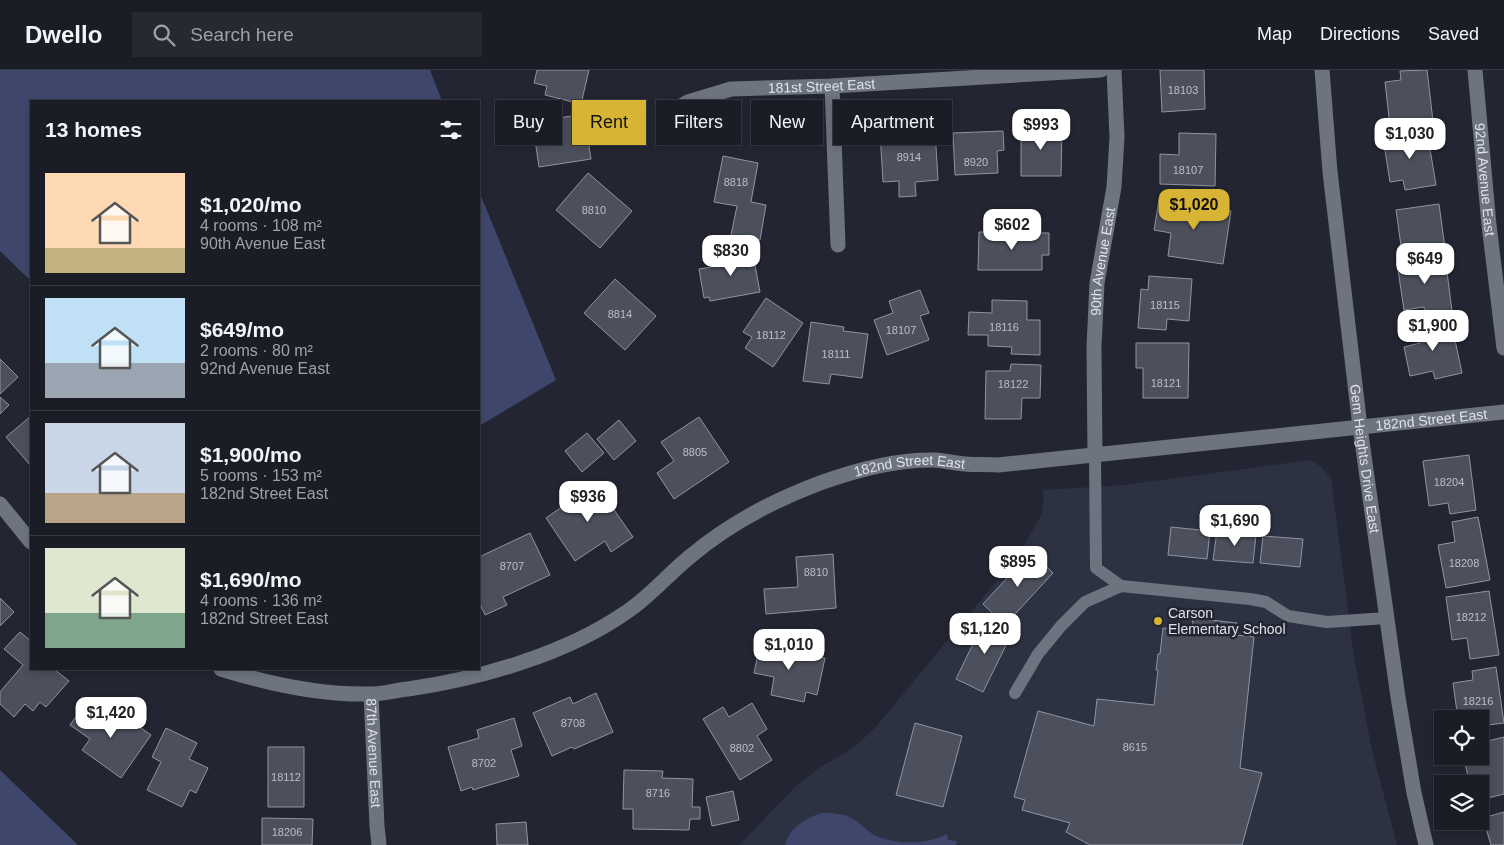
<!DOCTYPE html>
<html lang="en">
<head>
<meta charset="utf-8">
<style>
  body { margin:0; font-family:Helvetica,sans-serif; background:#272932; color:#f1f3f6; height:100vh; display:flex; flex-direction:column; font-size:19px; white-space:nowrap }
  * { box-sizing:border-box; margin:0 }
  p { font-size:16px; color:#9fa1a7 }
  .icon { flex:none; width:28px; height:28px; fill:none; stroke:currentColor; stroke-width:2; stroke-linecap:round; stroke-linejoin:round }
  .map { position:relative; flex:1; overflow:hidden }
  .drawer { position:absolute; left:30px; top:30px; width:450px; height:570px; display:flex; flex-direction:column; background:#1a1c26; border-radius:0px; box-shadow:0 2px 8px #0003,0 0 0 1px #383a43 }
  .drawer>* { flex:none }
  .guide { position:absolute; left:495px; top:30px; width:475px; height:45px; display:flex; gap:10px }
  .buttons { position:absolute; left:1434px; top:640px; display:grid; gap:10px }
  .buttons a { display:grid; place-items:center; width:55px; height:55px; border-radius:0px; background:#1a1c26; box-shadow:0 2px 8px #0003,0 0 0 1px #383a43; font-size:25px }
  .price { position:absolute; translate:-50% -42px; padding:0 11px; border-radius:10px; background:#fff; color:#222; font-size:16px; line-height:32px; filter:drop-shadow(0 1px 2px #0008) }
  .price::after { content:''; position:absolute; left:50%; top:30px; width:15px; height:11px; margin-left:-8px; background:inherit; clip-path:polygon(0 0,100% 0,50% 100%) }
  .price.current { background:#d8b434; color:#111 }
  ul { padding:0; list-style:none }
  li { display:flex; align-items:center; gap:15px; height:125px; padding:0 15px }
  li+li { border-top:1px solid #383a43 }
  li span { display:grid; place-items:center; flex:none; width:140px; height:100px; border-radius:0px; color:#555 }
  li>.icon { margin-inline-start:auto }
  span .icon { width:60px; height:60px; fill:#fffc; stroke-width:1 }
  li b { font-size:21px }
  h2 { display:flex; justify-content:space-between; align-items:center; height:60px; padding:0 15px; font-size:21px }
  .pill { padding:0 18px; border-radius:0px; background:#1a1c26; box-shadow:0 2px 8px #0003,0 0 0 1px #383a43; font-size:18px; line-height:45px }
  .pill.current { background:#d8b434; color:#111 }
  header { display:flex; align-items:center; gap:30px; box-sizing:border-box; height:70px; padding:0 25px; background:#1a1c26; border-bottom:1px solid #383a43 }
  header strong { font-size:24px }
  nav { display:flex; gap:28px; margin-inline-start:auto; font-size:18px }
  .search { width:350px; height:45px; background:#272932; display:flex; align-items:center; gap:12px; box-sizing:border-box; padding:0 18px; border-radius:0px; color:#9fa1a7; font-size:19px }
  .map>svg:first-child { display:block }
</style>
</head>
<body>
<header>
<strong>Dwello</strong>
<div class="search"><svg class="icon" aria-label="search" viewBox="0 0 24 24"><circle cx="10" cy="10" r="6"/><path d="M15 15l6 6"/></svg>Search here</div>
<nav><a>Map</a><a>Directions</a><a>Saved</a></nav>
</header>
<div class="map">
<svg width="1504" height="775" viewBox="0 0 1504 775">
  <rect width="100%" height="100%" fill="#232632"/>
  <!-- built -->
  <path fill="#2d3242" d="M1310 390 1320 396 1331 408 1354 587 1372 680 1397 775H739L797 715 822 696 853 678 875 658 1019 484 1042 444 1044 427 1043 420 1125 415Z"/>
  <!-- green -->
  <path fill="#3e476b" d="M0 0H430L442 31H31V211L0 181Z
    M479 121 556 310 479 356Z
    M0 700 78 775H0Z
    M821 743C832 743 842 743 851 748 860 752 867 761 876 766 898 775 925 775 947 764L948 770 957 771 956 775H785C790 757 805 749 821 743Z"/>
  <!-- building -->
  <path fill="#4c505c" stroke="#9094a2" d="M537 0H589L581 34 545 25 547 16 534 13Z
    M1160 0H1204L1205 39 1162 42Z
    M1427 0 1433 51 1390 56 1385 12 1401 10 1400 1Z
    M584 44 591 89 539 97 534 63 548 61 546 50Z
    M1021 56 1062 57 1061 106H1021Z
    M935 60 938 110 915 112 916 126 899 127V111L883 112 880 63Z
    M1003 61 1004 80 997 81 998 103 955 105 953 63Z
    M1427 61 1436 115 1405 120 1403 110 1390 112 1383 68Z
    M1179 63 1216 64 1215 116 1160 114V84L1179 85Z
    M723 86 758 93 751 132 766 135 760 170 731 165 737 136 714 132Z
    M588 103 632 141 600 178 556 140Z
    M1159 130 1231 141 1223 194 1168 186 1171 163 1154 160Z
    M1439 134 1445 178 1402 183 1396 140Z
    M979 162 1049 163V185H1042V200H978Z
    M752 179 760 222 710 231 709 227 704 228 699 199 723 195 721 184Z
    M1445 186 1452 241 1425 245 1424 237 1404 240 1397 193Z
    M1149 206 1192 209 1189 251 1167 249 1166 260 1138 258 1141 219 1148 220Z
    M615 209 656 246 625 280 584 243Z
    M920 220 929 243 920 246 929 270 887 285 874 250 893 243 889 231Z
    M766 228 803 253 773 297 745 278 752 267 743 262Z
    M992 230 1027 231V250H1040V285L1011 284 1012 277 988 276V265H968L969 242 992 243Z
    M1443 250 1447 271 1455 270 1462 303 1435 309 1433 301 1410 306 1404 277 1420 273 1417 255Z
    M811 252 844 257 843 261 868 264 862 308 831 304 829 314 803 311Z
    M1136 273H1189L1188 328H1143V298H1136Z
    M0 289 18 307 0 324Z
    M1011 294 1041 295 1040 328H1022L1021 349H985L986 301H1010Z
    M0 327 9 335 0 344Z
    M31 346V394L30 395 6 367Z
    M699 347 729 392 674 429 657 403 674 391 661 372Z
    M619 350 636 371 614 390 597 369Z
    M587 363 604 383 582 402 565 381Z
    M1469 385 1476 440 1450 444 1448 433 1429 436 1423 391Z
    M596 414 633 467 611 482 605 471 575 491 546 448 566 434 560 425 574 415 580 425Z
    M1478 447 1490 510 1446 518 1438 475 1455 472 1452 452Z
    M1171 457 1210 461 1207 489 1168 485Z
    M1217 461 1256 465 1253 493 1213 490Z
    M530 463 550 505 503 527 507 535 485 545 479 532V487Z
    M1263 466 1303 469 1300 497 1260 493Z
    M1031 482 1053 503 1005 555 983 534Z
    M833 484 836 538 766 544 764 519 798 517 796 487Z
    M1489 521 1499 585 1470 589 1467 568 1452 570 1446 527Z
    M0 528 14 542 0 556Z
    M986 547 1013 561 983 622 956 609Z
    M1193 548 1237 553 1236 565 1254 567 1240 698 1262 703 1242 775H1090L1066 762 1070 753 1022 740 1025 730 1014 727 1038 641 1094 656 1097 629 1154 635 1158 600H1156L1158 584H1160L1163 558 1192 561Z
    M20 562 31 571V599H54L69 611 46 637 40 632 33 641 25 634 14 647 0 634V622L23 595 4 579Z
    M761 570 794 577 792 582 825 588 817 625 806 622 804 632 771 625 774 607 754 603Z
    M1496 597 1504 653 1480 656V649H1458L1453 613 1473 610 1472 601Z
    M596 623 613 662 574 679 572 677 552 686 533 643 570 627 573 634Z
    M752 633 767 659 757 666 772 690 740 710 703 649 723 637 729 647Z
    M85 634 111 652 118 642 151 665 121 708 82 680 90 669 70 655Z
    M514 648 522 676 511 680 519 706 473 720 472 717 461 721 448 677 479 668 477 660Z
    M915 653 962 666 943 737 896 725Z
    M166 658 197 673 189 689 208 698 196 723 190 720 182 737 147 720 161 692 152 687Z
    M1504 667V724L1480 730V714H1470L1463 686H1480V673Z
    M268 677H304V737H268Z
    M624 700 663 701 662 708 693 709 692 737H700V749H690L689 760 633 759V739H623Z
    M733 721 739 750 712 756 706 727Z
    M1504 742V775H1491L1483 748Z
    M262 748 313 749 312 775H262Z
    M526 752 528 775H497L496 754Z"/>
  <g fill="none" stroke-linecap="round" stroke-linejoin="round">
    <!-- lane -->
    <path stroke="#6e7380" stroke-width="12" d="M1095 385 1096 498 1121 516
      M1015 623 1038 584 1061 556 1085 532 1121 516 1250 529 1266 532 1288 546 1327 552 1387 548"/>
    <!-- street -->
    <g stroke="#6e7380" stroke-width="15">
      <path id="s1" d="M1475 0 1489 155 1504 278"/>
      <path d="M832 16 838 175"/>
      <path id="s2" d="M666 45 688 32 731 19 832 16 1101 0"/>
      <path id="s3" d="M1095 385 1094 277 1097 213 1114 117 1117 67 1114 0"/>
      <path d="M0 434 31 472"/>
      <path id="s4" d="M221 599C269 614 320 625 370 624 383 624 396 620 408 619 479 609 566 584 625 543 650 527 669 503 692 485 729 454 775 430 820 413 856 400 897 389 935 390 945 391 955 393 965 394 976 395 987 394 998 395L1504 342"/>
      <path id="s5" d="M371 624 377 756 379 775"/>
    </g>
    <!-- secondary -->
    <path stroke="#6e7380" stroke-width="15" id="s6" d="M1322 0 1330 102 1360 357 1398 627 1414 723 1426 775"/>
  </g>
  <!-- markers -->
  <circle fill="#d8b434" stroke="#232632" stroke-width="2" cx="1158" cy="551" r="5"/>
  <g text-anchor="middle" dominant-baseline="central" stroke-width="5" stroke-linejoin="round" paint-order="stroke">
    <!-- number labels -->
    <g font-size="11" fill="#babec6">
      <text x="1183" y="20">18103</text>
      <text x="909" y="87">8914</text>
      <text x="976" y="92">8920</text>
      <text x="1188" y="100">18107</text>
      <text x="736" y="112">8818</text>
      <text x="594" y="140">8810</text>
      <text x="1165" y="235">18115</text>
      <text x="620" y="244">8814</text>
      <text x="1004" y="257">18116</text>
      <text x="901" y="260">18107</text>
      <text x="771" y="265">18112</text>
      <text x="836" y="284">18111</text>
      <text x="1166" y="313">18121</text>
      <text x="1013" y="314">18122</text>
      <text x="695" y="382">8805</text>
      <text x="1449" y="412">18204</text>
      <text x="1464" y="493">18208</text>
      <text x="512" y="496">8707</text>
      <text x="816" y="502">8810</text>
      <text x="1471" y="547">18212</text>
      <text x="1478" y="631">18216</text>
      <text x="573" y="653">8708</text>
      <text x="1135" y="677">8615</text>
      <text x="742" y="678">8802</text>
      <text x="484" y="693">8702</text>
      <text x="286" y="707">18112</text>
      <text x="658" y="723">8716</text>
      <text x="287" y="762">18206</text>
    </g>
    <!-- street labels -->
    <g font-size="14" fill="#dfe2e9" stroke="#232632">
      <text stroke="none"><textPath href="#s2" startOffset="161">181st Street East</textPath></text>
      <text stroke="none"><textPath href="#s1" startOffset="110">92nd Avenue East</textPath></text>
      <text stroke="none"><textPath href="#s3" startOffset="194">90th Avenue East</textPath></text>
      <text stroke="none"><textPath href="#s4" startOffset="1275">182nd Street East</textPath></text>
      <text stroke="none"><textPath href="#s6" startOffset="391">Gem Heights Drive East</textPath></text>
      <text stroke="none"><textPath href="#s4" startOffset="750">182nd Street East</textPath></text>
      <text stroke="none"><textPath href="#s5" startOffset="59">87th Avenue East</textPath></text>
    </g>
    <!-- poi labels -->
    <g font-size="14" fill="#dfe2e9" stroke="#232632" text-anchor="start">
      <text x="1168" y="543">Carson<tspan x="1168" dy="16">Elementary School</tspan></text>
    </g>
  </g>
</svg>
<div class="buttons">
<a><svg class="icon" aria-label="locate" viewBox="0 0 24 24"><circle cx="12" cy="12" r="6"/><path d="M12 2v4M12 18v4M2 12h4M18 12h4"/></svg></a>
<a><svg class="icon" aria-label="layers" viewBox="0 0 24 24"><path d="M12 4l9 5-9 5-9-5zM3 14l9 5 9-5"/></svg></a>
</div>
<b class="price" style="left:1041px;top:81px">$993</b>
<b class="price" style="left:1410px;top:90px">$1,030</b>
<b class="price current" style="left:1194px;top:161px">$1,020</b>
<b class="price" style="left:1012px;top:181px">$602</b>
<b class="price" style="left:731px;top:207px">$830</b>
<b class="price" style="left:1425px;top:215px">$649</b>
<b class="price" style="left:1433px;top:282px">$1,900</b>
<b class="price" style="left:588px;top:453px">$936</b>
<b class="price" style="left:1235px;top:477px">$1,690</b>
<b class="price" style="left:1018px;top:518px">$895</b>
<b class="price" style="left:985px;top:585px">$1,120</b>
<b class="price" style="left:789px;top:601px">$1,010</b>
<b class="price" style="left:111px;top:669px">$1,420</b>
<div class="guide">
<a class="pill">Buy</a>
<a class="pill current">Rent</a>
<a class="pill">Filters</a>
<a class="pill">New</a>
<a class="pill">Apartment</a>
</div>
<section class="drawer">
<h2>13 homes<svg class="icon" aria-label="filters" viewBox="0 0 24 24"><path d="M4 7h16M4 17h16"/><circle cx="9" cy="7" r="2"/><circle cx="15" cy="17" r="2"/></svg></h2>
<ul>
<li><span style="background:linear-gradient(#ffd9b3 75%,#c2b280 0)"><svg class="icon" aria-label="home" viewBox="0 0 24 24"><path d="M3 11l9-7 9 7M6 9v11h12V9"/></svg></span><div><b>$1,020/mo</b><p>4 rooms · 108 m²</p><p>90th Avenue East</p></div></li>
<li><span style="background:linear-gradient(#bfe0f5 65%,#9aa5b1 0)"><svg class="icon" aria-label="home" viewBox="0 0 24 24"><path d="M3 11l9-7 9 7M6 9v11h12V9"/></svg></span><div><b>$649/mo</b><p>2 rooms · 80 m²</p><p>92nd Avenue East</p></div></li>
<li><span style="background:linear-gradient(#c9d6e8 70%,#b9a48a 0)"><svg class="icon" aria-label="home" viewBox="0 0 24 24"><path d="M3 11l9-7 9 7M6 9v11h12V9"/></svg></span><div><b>$1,900/mo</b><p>5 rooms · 153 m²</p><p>182nd Street East</p></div></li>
<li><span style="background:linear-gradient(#dfe7d0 65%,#7fa58c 0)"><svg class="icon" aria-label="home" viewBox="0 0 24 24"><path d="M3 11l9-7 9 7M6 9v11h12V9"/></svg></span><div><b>$1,690/mo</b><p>4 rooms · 136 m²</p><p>182nd Street East</p></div></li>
</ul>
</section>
</div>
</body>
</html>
